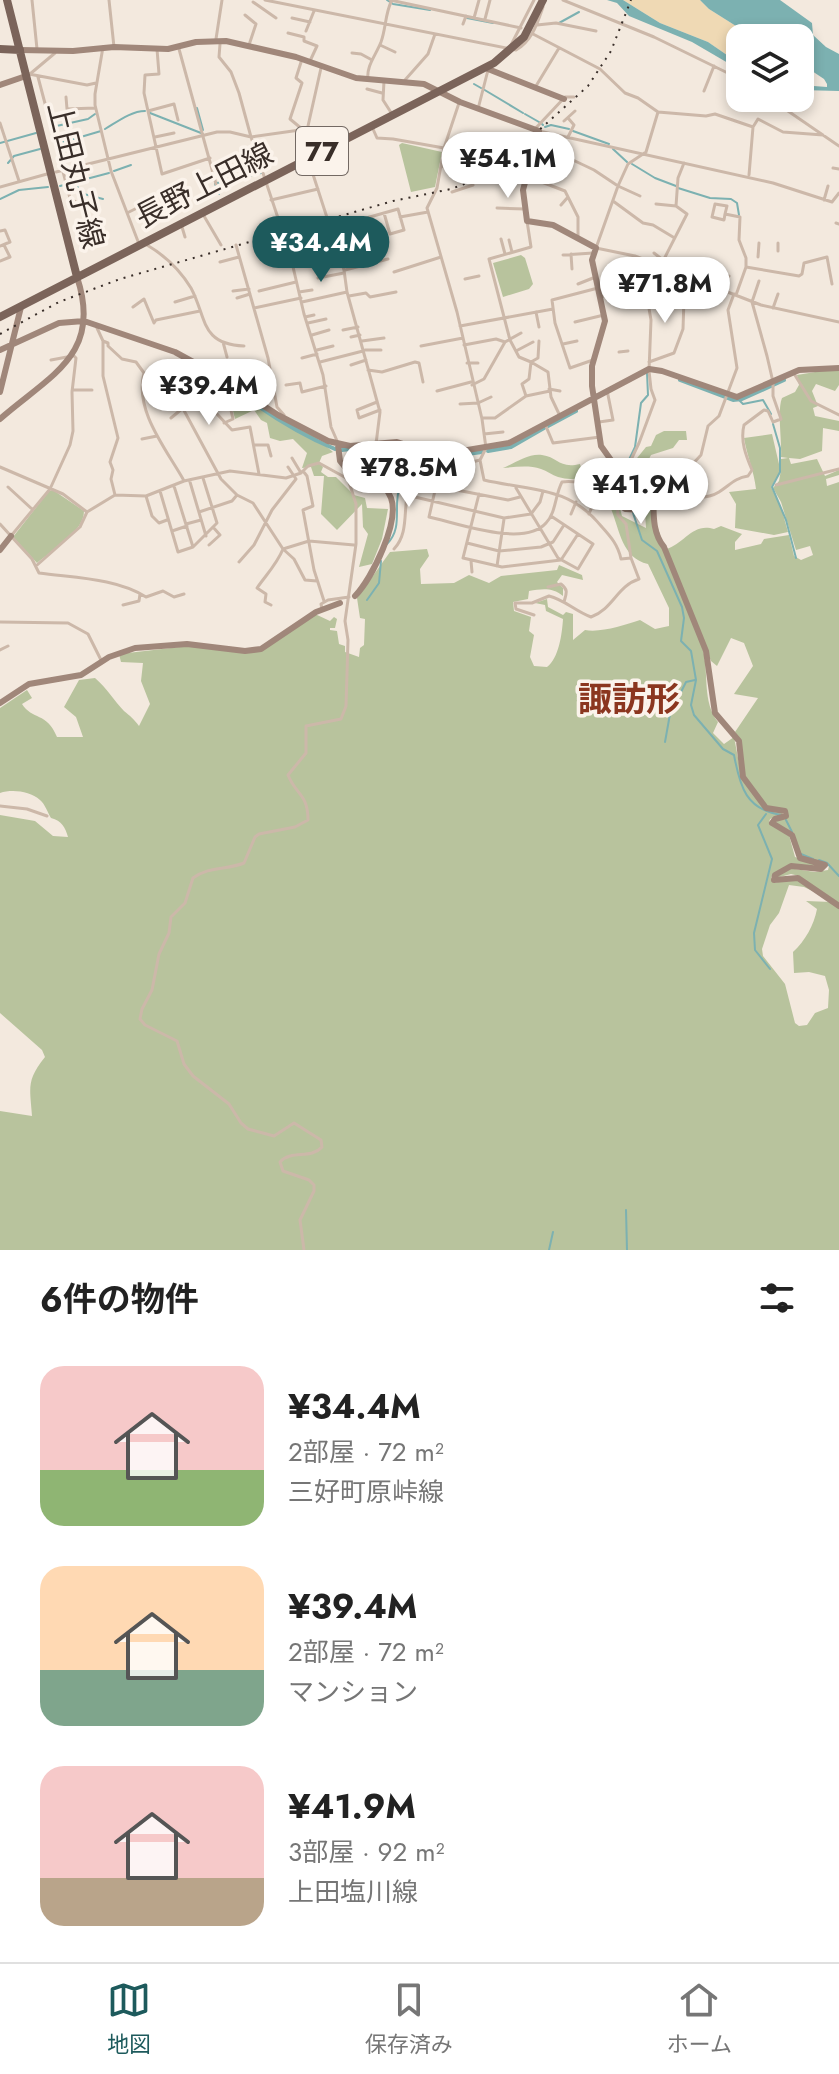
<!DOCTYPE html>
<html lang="ja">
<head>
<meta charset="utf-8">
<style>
  body { margin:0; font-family:Jost,"Noto Sans JP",sans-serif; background:#f6f6f6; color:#222; height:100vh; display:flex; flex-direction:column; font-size:30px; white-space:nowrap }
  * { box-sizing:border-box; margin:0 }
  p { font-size:26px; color:#767676 }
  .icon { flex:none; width:44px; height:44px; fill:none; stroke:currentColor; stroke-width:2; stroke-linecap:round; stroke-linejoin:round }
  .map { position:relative; height:1250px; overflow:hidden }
  .sheet { display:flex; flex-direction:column; background:#fff; flex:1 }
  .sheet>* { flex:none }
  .tools { position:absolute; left:726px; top:24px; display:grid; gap:16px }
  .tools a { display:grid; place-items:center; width:88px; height:88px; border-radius:16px; background:#fff; box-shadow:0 4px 12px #0003; font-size:40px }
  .price { position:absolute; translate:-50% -68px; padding:0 18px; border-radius:28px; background:#fff; color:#222; font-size:26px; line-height:52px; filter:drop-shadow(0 2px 4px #0008) }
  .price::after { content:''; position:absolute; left:50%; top:48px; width:24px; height:18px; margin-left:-12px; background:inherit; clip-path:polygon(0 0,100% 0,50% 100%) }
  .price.selected { background:#1d5a5c; color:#fff }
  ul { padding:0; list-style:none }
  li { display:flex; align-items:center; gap:24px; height:200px; padding:0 40px }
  li span { display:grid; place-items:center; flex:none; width:224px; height:160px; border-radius:24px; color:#555 }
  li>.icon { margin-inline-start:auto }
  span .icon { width:96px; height:96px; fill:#fffc; stroke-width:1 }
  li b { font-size:34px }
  h2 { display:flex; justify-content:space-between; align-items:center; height:96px; padding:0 40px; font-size:34px }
  .dock { display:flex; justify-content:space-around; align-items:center; height:112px; border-top:2px solid #e0e0e0; background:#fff; font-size:22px; color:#767676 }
  .dock a { display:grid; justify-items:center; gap:4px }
  .dock .selected { color:#1d5a5c }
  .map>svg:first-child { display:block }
</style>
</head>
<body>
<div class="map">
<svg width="839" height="1250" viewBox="0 0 839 1250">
  <rect width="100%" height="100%" fill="#f3e9de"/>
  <!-- green -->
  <path fill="#b8c39d" d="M402 143 442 152 435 187 411 192 399 145Z
    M521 255 525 258 533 284 529 289 503 297 493 263Z
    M827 370 839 371V385L835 391 816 384 812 391 818 406 813 408 815 416 839 421V431L823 428 822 451 800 459 789 458 791 464 817 459 825 476 839 470V475L826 479 827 486 839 482V903L799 876 791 874 776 878 788 868 815 872 828 870 829 866 800 857 794 833 774 823 787 814 768 807 744 776 740 741 735 732 758 698 734 694 753 666 744 643 731 638 717 666 711 661 666 549C684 544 693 522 714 529L721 526 742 534 735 542V550L761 544 764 539 789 535 794 556 801 560 813 555 810 546 796 550 781 502 773 488 779 481 781 470 771 487 781 507 788 532 774 535 735 528 736 504 729 492 756 489C754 471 747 456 744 438L772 434 779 464 781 459 788 458 781 457C782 440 777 410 782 398L795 392 799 385 797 375Z
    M207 374 308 431 333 452 322 456 319 463 323 467 321 472 328 477H336L354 495 365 498 367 508 388 509 382 539 372 564 359 567 368 534 363 527 362 504 337 530 321 514 324 476H314L311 467 302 468 307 453 293 439 280 441 270 438 267 423 261 420 254 410 235 419C229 392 228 394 207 381Z
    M664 431H686L687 440H679L673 448 651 455 645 467C655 480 652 505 656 521 668 566 692 606 703 650 709 673 702 702 718 722L713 733 724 744 734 737 742 779 764 808 782 812 783 815 770 819 769 823 789 835 795 857 824 866H790L771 877 774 883 794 878 821 895 804 887 789 885 779 913 770 925 762 949 763 956 785 984 795 1023 799 1026 807 1025 815 1013 828 1008 829 990 825 976 809 972 794 973 793 952C805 941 814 925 817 909L806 901 831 902 839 908V1250H0V1111L32 1116C30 1087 26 1081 45 1057L42 1050 0 1013V815L35 821 53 836 68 837C65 827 62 821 51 818 48 813 45 804 40 800 30 791 12 789 0 793V708L27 690 32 698 22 704C32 720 47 712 57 737H83L76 717 64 707 79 680 95 678C107 688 114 701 124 711 130 716 134 719 139 726L150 704 141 681 143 663 121 662 119 654 188 646 252 652 315 614 330 621 334 617 337 619 335 628H330V630L337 631 339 644 345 646V652L359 657 360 648 364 645 365 619 360 618 357 598 390 552 427 549 429 556 420 569 421 584 454 583 469 575 489 583 501 576 557 570 559 565 582 575 583 580 562 575 557 582 563 588V596C552 587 542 589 529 591L528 599 513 602 514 611 531 617 529 631 534 635 530 657 534 666 547 667C559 658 562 634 563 619L546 611 545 605 535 603 547 599 548 607 563 615 566 612 573 614V640L585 630C601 633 624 625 640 620L655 629 669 626V608L648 564C616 557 620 516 603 494 588 475 576 482 558 477 552 475 547 471 541 469 529 465 516 467 503 468 515 463 529 453 542 455 558 457 559 469 580 464L582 472 593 478H607L616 493 622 516 646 528 645 512 649 491C639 488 634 478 629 468L646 447 651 446 656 435Z
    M53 490 84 511C84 532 52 550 37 563L13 537 49 491Z"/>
  <!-- sand -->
  <path fill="#efd9b4" d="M623 0H700L709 9 755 38H740V64L708 42 660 23Z"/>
  <!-- water -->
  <path fill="#7cb1b1" d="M607 0H623L660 23 708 42 740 64V70L692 42 629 16 617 3Z
    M700 0H780L812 23 813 35 826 47 839 54V91L800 90V85L827 87V84L824 79 800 63V38H755L709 9Z"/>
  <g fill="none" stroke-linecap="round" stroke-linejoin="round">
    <!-- stream -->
    <path stroke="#7cb1b1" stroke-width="2" d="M387 0 393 4 430 10
      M467 18 493 23
      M559 23 579 12
      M474 84 481 88
      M483 89 523 113
      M197 108 203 130
      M150 113 201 133
      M525 114 539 122
      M542 124 543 125
      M52 127 88 119 95 114
      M545 127 551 125 569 129
      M105 129C117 122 131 111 145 111
      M573 131 609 144
      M0 143 36 133
      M57 144 101 131
      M613 149 627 162
      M8 163 14 156 40 149
      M632 164 655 178 676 186
      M114 171 131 165
      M76 183 80 193 103 199
      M217 183 261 173
      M215 184 219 194
      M60 186 109 173
      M678 188 710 198 731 199 737 203 739 215
      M0 199 19 190 48 187
      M739 400 743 404 763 400 771 414
      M773 424 780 448V472L772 487 786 520 796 558
      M380 446 379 457 398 461 402 464C401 478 397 493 397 506 397 520 398 533 387 544
      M632 508 633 486 627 464 635 447 641 403 648 395 647 373
      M633 513 642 540 657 551 682 607 684 618 681 641 691 651 696 680 691 705 694 715 723 749 734 755C740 787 746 810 782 815
      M367 600 379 583 381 561
      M665 742 670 714 686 682 695 680
      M766 814 758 825 772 859 754 933 755 950 770 969
      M786 820 792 832
      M801 854 813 859
      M819 860 827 863 839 876
      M626 1210 627 1250
      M549 1250 553 1232"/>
    <!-- canal -->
    <path stroke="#7cb1b1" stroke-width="4" d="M680 380 733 400 742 399 784 380
      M248 399C276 419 304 436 335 449
      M548 426 576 411
      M342 450 367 447
      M488 451 511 447 544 428
      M418 452 438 458 482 452"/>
    <!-- street -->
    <path stroke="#ccb8a9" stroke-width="3" d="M32 0 37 49
      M109 0 114 47
      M265 0 516 50C532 41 537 24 543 7
      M390 0 521 28
      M563 0 654 37 740 79
      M253 2 276 18
      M245 15 256 24 249 45
      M292 18 310 22
      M474 18 479 0
      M485 19 490 0
      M463 24 466 16
      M537 25 556 23 596 31
      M306 31 314 11
      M288 33 304 37V41L317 46 310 61
      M533 34 600 69 625 93 638 98 658 112 706 116 715 114 753 127 758 119 783 132 823 135
      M216 39 222 0
      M220 44 219 57 231 72 239 93 251 137 290 254 304 314 323 375 331 427 338 443
      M380 45 395 52
      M511 45 534 0
      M103 47 95 94V105L111 171 139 244
      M157 49 159 74 145 75 144 93 162 174 210 158
      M179 49 216 184
      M352 53 361 54 372 60
      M29 74 87 85 96 83
      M30 74 55 53
      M38 77 70 198 83 207 96 228
      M368 80C366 66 376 55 381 42 386 28 385 15 391 2
      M405 80 428 54 435 34
      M384 81 383 100 392 114
      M536 86 559 48
      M367 89 382 93
      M704 91 714 66
      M66 97 67 109 95 108
      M769 98 839 146
      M478 109 488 70
      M148 111 174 104 178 120
      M658 112 646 152 628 164 618 186 596 248 635 256 761 305 839 322
      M564 121 575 111
      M0 123 19 181
      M302 129 290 119 302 83 296 78 302 59
      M373 129 377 138 393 139 444 148 437 188 427 208 457 312 482 419 486 448 480 460 484 480C531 491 568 485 602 527 611 537 618 545 621 559L631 558
      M534 130 565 97H574
      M539 131 773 183 832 202 839 193
      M155 137 174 133
      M568 137 574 125 568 118
      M535 142 594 170 618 186 640 196
      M444 148 459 103
      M309 155 306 135 321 68
      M309 162 344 270 347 292 380 412 376 444
      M441 166 453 170
      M833 168 839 169
      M56 172 217 132H230L251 137 307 129
      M749 175 753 127
      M526 176 565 191 578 217V238
      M0 187 47 174
      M452 192 473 185
      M271 200 318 189
      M824 200 828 186
      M613 201 643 223 653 225 673 237
      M656 204 676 206 687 214 660 267
      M561 205 568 197
      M676 206 678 178 684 163
      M497 208 525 209
      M129 212 143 205
      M725 214 727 206 715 204 712 217 724 220 725 214 740 217 739 240 746 258V267L736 295
      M204 216 221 245
      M400 217 428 212
      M836 223 839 224
      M182 227 185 237
      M0 231 5 230 10 242 0 246
      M501 239 505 254
      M509 240 512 252
      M285 241 398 209 404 230 390 234 384 213
      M778 243V251
      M147 245C164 255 180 270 191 288 207 318 200 344 244 346
      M236 245 268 358 277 407 284 415
      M654 253 663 260
      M571 254 572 269
      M563 255 593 253
      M758 257 759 243
      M268 259 290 254
      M0 261 10 257 4 245
      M220 262 239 257
      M746 267 799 276 802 274 804 263 827 257 832 284
      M345 270 388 259
      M394 272 441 257
      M318 278 344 273
      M465 279 479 276
      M647 282 684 296
      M578 284 593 278
      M719 289 729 276
      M233 291 249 289
      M259 291 296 282
      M299 292 312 290
      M349 296 366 293 370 297 396 292
      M601 297 616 292V285
      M237 298 250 294
      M175 302 195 296
      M302 302 347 292
      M133 307 144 299 154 323 156 320 200 311
      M254 308 301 298
      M773 308 778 294
      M536 312 539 327
      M305 317 314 315
      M575 322 604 315
      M308 323 326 319
      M460 326 553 309
      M97 328 103 341V376L118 438 110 462 113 470 111 479 115 495
      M343 330 358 327
      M312 335 329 330
      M351 337 360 335
      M103 341 108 343V346L122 359 136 362 144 373 159 386 174 392 186 389 202 398 232 430 250 427 259 474
      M362 341 384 338
      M539 341 538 358 531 362 548 372 551 397 560 416
      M223 342 227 357
      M563 344 577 341
      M464 345 496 339 505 342 521 333
      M421 346 463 338
      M317 350 333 346
      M365 350H381
      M516 351 533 342
      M619 352 628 351
      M302 358 317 354
      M51 360 67 357
      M593 360 570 368 555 323 552 300 598 288
      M320 362 363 351
      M649 362 674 353 683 329 684 299 688 296 693 281
      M467 363H478
      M351 365 366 360
      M368 370 382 372 415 362 419 363 423 382
      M793 372 811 401 839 415
      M144 373C134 410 166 449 183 479
      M248 378 249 385 274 383
      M286 385 300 383 302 392 326 386
      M472 385 484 379 505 342
      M549 389 560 391
      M72 390H92
      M437 391 471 382
      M174 392 221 479 237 495 253 503 283 549C277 564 266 575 257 588L266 594 265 602 271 605
      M526 396 550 391
      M377 402 357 410 359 418 380 410
      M460 404 478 403 491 397
      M171 418 183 408
      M482 418H495L526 396 522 384 529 379 531 362 519 357 510 340 489 259 531 247 527 221
      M599 422 613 420 607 390
      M224 423 233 419 228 397
      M545 424 553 443 600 437
      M484 434 503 432
      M142 439 157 436
      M255 445H268L271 456
      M292 458 301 473
      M480 460 456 466 417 469 415 497 504 518 531 514 540 502 543 491
      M0 467 63 494 87 512
      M288 467 294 476
      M303 471 307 476 313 506 303 510 314 570 324 601
      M348 478C355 464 366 468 378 473L377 481
      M190 482 206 536
      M776 485 839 469
      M174 486 193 547
      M8 487 32 509
      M618 487 639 443 655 400 651 389 649 371 651 320 646 291 650 262
      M516 488 558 558 578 569 593 544 551 516
      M654 488C674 493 700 504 719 492 730 485 735 478 748 476L752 470C746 456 740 441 744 425L764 410 768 411 773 422 781 419 773 396V382L767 356 752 302 759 281
      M458 490 461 476
      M160 491 178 552 193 547 217 523 203 478
      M678 493 681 472 689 468 701 455 708 426 719 416 737 368 728 310 734 294
      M479 494 463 558 502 567 561 560 578 534
      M591 495 600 501
      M146 496 152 516 159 523 167 520
      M520 497 508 500 436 486 429 517C457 523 524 548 546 523 556 513 555 495 562 482 575 480 603 486 615 492
      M199 512 232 501 237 495
      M571 514 576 502
      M589 514 595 499
      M0 524 32 559 39 573C74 578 116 578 146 597L163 591 174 597 184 594
      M186 524 201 520
      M172 531 187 526
      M11 536 50 489 70 445 73 431 72 392 76 358 73 355
      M467 543 499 551 541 547 553 542 564 525
      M209 545 220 535 213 527
      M283 549 309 541 354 545
      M283 549 294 559 305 580 317 581
      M394 549C409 533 403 511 408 491L416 492
      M471 561 472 572
      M239 562 254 545 272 510 296 479 294 476
      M36 566 80 527 87 512 115 495 146 496 184 481 230 471 286 478 301 473 308 466 319 463 348 479
      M497 566 504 519
      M548 587 561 584C569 590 566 594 564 602
      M123 605 139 601 140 594
      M322 609 321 604 328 600 349 597
      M534 615 516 609 515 603H532L549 596C565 600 575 611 591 617 613 609 617 586 639 579L631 558 626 524 618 515 617 506 620 504
      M0 622 68 623 88 634 101 660
      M0 650 8 646
      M0 806 27 809 47 816
      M304 1250 300 1220 314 1191V1185L309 1180 283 1171 280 1162C292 1149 310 1160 322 1147L321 1140 294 1123 274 1136 248 1129 241 1123 229 1104 193 1076 184 1064 177 1041 145 1025 140 1019 142 1009 152 990 159 954 169 933 171 917 185 903 193 878C209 866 227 870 244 863L255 837 259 834 295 827 308 820C308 794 296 795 288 775L306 753V726L341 719 346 706 348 640 345 621 356 544V504L348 479"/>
    <!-- secondary -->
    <path stroke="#a0877a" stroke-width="6" d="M20 50 73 51 114 47 168 49 196 42 226 41 296 57 356 78 424 84 460 102 539 131 523 190 527 221 553 225 596 248 592 260 605 321 592 366V386L601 446 611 460 620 504 625 509 643 510 648 490 644 474 649 470C659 494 646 525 664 547L706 651 715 713 739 741 743 777 766 808 785 811 786 816 775 819 772 823 792 835 800 858 825 865 821 869 791 866 775 875 774 880
      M488 69 564 99
      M0 85 26 76
      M0 350 59 323 84 321 175 352 206 369 278 415 328 441 350 446 397 442 438 455 509 443 649 369 662 371 737 397 799 370 839 368
      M0 392 21 307
      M0 419C50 375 103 355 77 277
      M338 445 340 461 348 471
      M0 550 11 536
      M355 596C372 578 400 522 391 498 385 482 370 478 356 475
      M0 703 29 684 81 675 109 657 135 648 187 644 245 651 261 649 316 612 340 603
      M774 880 798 878 839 906"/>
    <!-- primary -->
    <path stroke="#7b645a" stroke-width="8" d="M7 0 77 277
      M0 49 20 50
      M0 317 494 63 524 37 543 0"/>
    <!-- rail -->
    <path stroke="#392e29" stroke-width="2" stroke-dasharray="2 6" stroke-linecap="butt" d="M0 334 59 302 120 279 393 201 451 189 475 180 507 159 588 86 611 51 631 0"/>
  </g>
  <g text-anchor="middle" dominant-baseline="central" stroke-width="7" stroke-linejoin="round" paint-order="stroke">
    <!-- shield labels -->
    <rect fill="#fbf3eb" stroke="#736963" stroke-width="2" x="296" y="127" width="52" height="48" rx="6"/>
    <g font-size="28" font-weight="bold" fill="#392e29">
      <text x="322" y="151">77</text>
    </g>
    <!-- street labels -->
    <g font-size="30" fill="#392e29" stroke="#fbf3eb">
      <text transform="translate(76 175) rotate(76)">上田丸子線</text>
      <text transform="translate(204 185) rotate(-27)">長野上田線</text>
    </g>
    <!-- quarter labels -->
    <g font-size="34" font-weight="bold" fill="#8b361f" stroke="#fbf3eb">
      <text x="629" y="699">諏訪形</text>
    </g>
  </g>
</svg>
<div class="tools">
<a><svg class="icon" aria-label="layers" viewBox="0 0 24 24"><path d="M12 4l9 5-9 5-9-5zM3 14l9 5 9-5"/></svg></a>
</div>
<b class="price" style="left:508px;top:200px">¥54.1M</b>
<b class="price selected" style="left:321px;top:284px">¥34.4M</b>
<b class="price" style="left:665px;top:325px">¥71.8M</b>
<b class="price" style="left:209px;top:427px">¥39.4M</b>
<b class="price" style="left:409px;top:509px">¥78.5M</b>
<b class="price" style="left:641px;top:526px">¥41.9M</b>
</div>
<section class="sheet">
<h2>6件の物件<svg class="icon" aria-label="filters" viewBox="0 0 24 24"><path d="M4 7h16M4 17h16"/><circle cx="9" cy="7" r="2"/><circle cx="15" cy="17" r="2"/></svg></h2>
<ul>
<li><span style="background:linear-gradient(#f6c9c9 65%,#8fb573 0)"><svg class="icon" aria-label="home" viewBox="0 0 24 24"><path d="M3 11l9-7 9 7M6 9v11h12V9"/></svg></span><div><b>¥34.4M</b><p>2部屋 · 72 m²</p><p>三好町原峠線</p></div></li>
<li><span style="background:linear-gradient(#ffd9b3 65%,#7fa58c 0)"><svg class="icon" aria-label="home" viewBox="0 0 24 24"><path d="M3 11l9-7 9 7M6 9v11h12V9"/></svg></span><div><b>¥39.4M</b><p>2部屋 · 72 m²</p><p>マンション</p></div></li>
<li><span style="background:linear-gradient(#f6c9c9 70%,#b9a48a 0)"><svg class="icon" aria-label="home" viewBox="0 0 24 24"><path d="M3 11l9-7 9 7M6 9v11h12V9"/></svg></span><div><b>¥41.9M</b><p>3部屋 · 92 m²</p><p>上田塩川線</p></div></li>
</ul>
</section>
<nav class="dock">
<a class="selected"><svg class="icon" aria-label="map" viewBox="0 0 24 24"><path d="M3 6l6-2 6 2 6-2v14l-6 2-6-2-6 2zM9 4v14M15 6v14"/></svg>地図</a>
<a><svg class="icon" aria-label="saved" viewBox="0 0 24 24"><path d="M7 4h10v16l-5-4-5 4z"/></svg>保存済み</a>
<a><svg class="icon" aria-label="home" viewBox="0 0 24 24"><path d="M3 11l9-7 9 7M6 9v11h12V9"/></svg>ホーム</a>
</nav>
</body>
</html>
